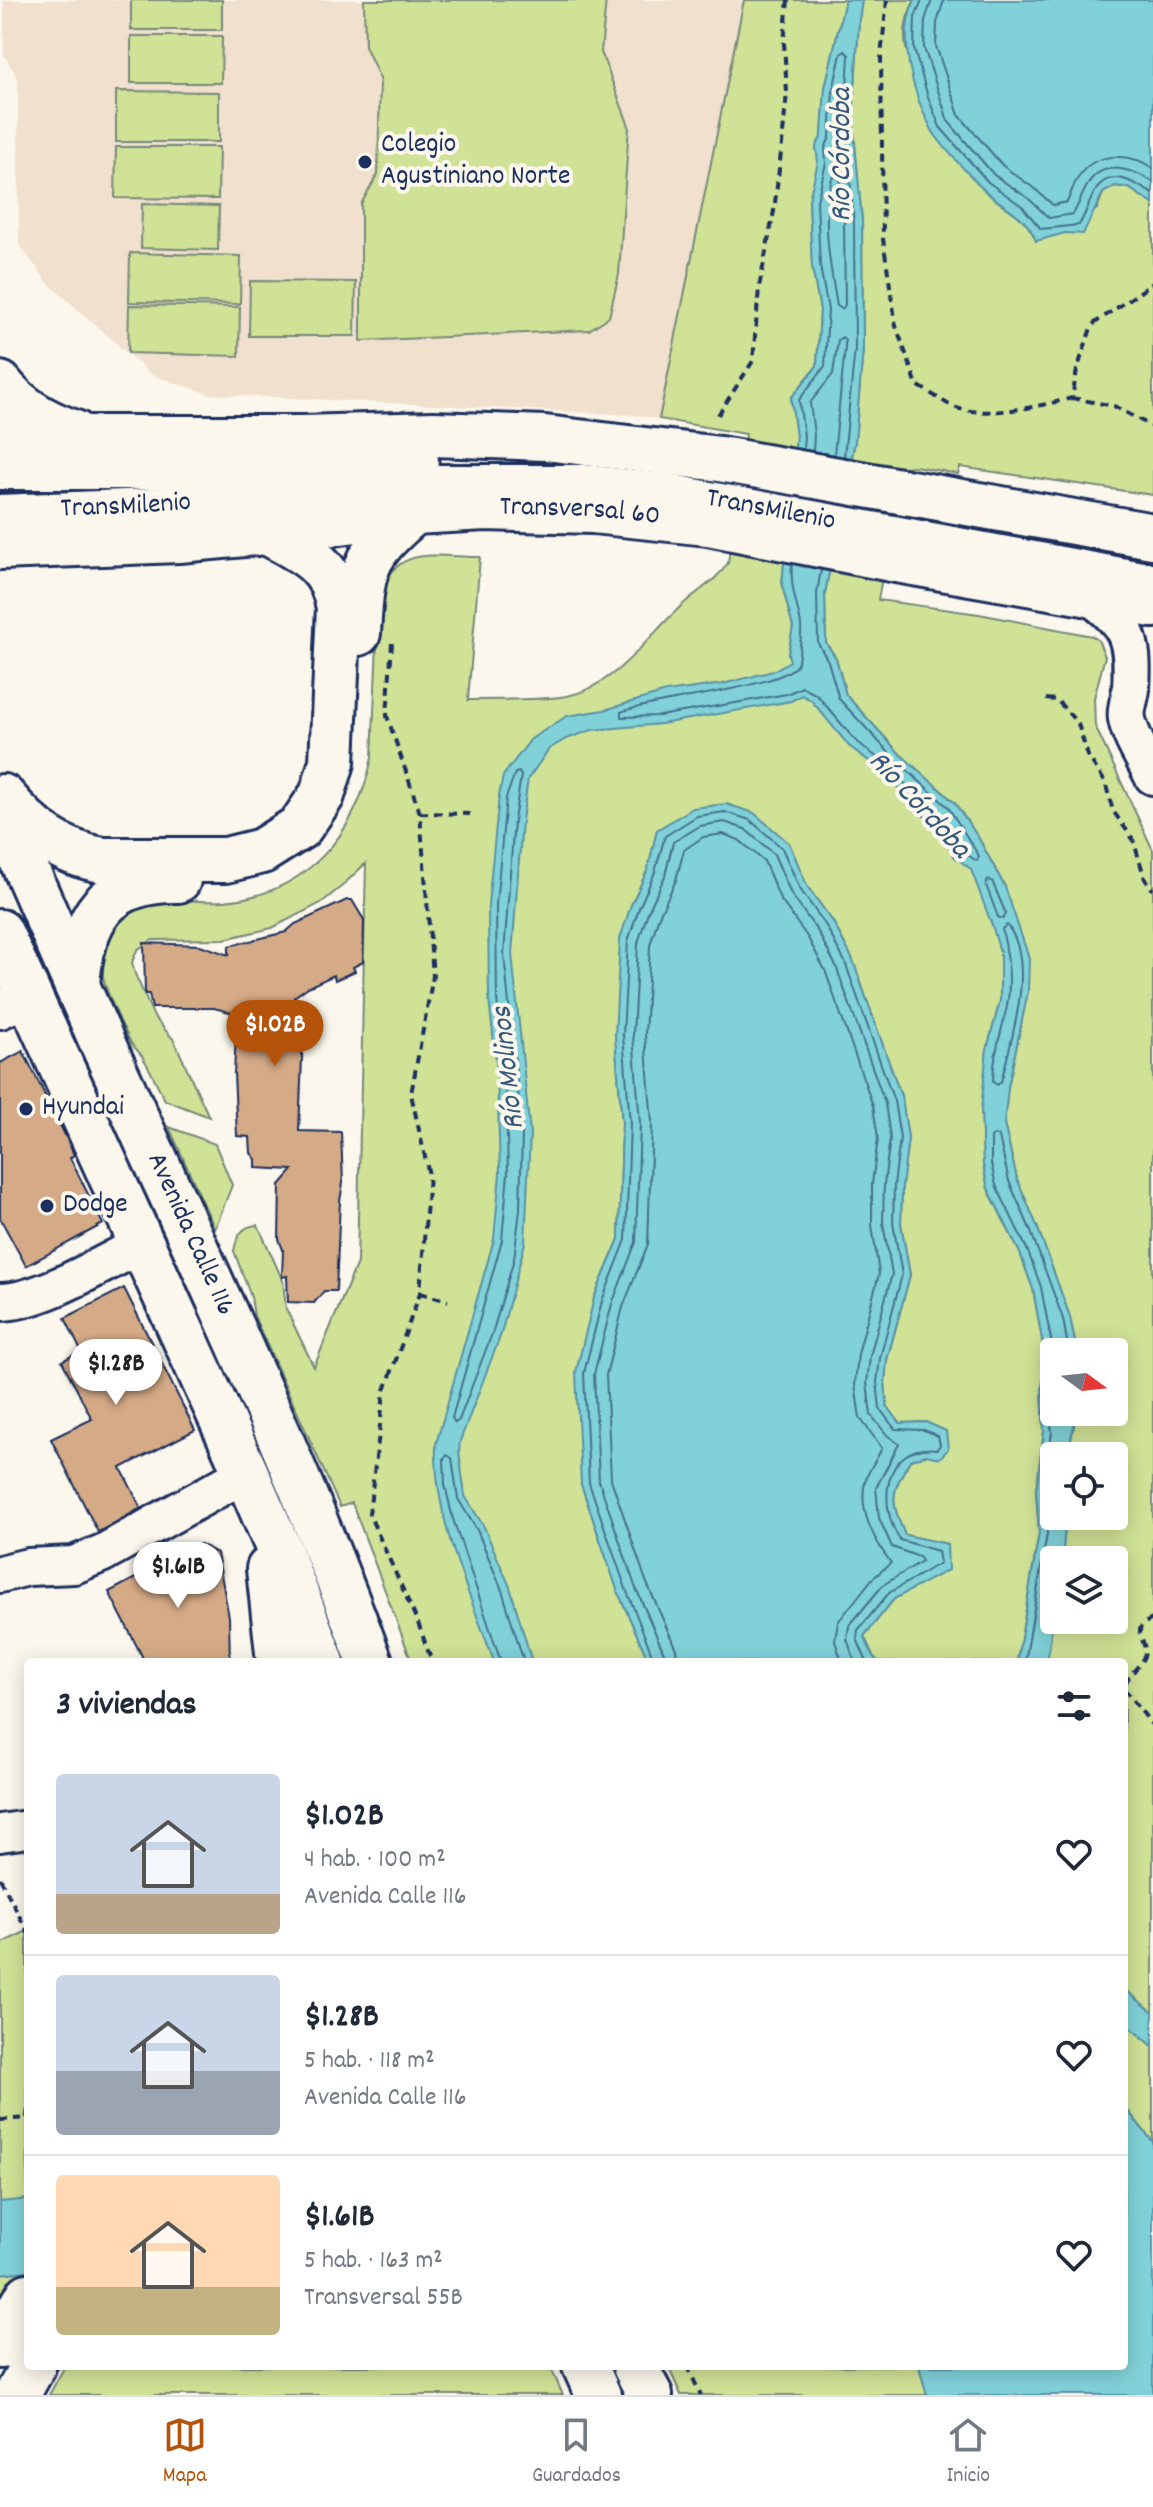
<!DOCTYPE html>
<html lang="es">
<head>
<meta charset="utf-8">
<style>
  body { margin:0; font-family:Dekko,sans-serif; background:#f6f6f7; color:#1f2937; height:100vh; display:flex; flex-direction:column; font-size:30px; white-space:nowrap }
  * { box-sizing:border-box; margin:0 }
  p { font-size:26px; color:#747a83 }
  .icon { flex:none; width:44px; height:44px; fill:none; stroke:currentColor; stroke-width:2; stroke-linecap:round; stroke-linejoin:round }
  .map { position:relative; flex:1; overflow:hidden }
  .panel { position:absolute; left:24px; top:1658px; width:1104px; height:712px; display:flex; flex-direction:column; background:#fff; border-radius:8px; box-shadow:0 4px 20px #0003 }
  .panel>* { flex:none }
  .needle { width:52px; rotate:105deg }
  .fabs { position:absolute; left:1040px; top:1338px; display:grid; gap:16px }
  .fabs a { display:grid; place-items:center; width:88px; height:88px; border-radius:8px; background:#fff; box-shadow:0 4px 20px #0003; font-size:40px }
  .price { position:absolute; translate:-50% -68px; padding:0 18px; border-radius:28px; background:#fff; color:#222; font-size:26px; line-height:52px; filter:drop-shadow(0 2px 4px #0008) }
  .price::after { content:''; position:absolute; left:50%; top:48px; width:24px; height:18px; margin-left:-12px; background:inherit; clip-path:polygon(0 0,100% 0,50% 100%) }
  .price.current { background:#b45309; color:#fff }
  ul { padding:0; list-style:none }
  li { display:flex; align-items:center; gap:24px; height:200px; padding:0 32px }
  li+li { border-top:2px solid #e0e1e3 }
  li span { display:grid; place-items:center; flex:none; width:224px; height:160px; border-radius:8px; color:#555 }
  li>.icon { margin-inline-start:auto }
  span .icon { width:96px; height:96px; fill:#fffc; stroke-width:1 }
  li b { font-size:34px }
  h2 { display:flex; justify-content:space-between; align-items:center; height:96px; padding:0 32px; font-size:34px }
  .tabs { display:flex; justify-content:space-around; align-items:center; height:112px; border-top:2px solid #e0e1e3; background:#fff; font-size:22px; color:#747a83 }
  .tabs a { display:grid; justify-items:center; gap:4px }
  .tabs .current { color:#b45309 }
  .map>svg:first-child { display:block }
</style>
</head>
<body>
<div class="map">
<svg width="1153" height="2395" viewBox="0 0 1153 2395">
  <rect width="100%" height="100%" fill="#fbf7ec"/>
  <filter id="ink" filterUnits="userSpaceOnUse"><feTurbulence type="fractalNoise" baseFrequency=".0125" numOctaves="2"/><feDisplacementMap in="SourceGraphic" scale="16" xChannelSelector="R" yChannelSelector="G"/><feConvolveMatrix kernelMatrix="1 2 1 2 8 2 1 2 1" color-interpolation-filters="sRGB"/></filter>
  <g filter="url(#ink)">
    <!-- built -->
    <path fill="#f0e0cd" d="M4 0H744L659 419 634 415 209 394 152 375 48 283 19 244 18 80 4 54Z"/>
    <!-- green -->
    <path fill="#d0e296" stroke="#76887a" stroke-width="2" d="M131 0H222V30H131Z
      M364 0H606L601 52 629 126 619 274 609 317 589 330 361 341V204L378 174 380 79 365 46Z
      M744 0H845L825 88 822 135 816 147 819 162 809 200 812 267 820 310 817 366 791 398 796 436 782 585 793 627 788 654 802 694 812 701 836 727 849 746 884 772 944 837 954 856 971 869 994 928 1000 952V1001L987 1049 982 1110 983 1165 988 1189 1020 1253 1033 1289 1046 1362 1042 1388 1044 1432 1036 1490 1039 1533 1017 1662H878L873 1656 864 1636 894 1599 912 1588 947 1544 905 1535C889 1498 891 1494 910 1460L926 1455V1422L900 1423 887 1406 885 1382 887 1360 910 1275 901 1224 902 1186 908 1138 902 1099 852 958 833 922 807 886 789 843 657 830 648 869 631 905 615 1036 622 1123 619 1239 594 1298 581 1484 618 1592 649 1662H412L352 1503 340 1507 254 1316 251 1297 234 1251C237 1235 242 1226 258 1225L283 1281 286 1309 314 1367 357 1263 366 863 341 887 321 903 272 928 224 939 152 940 137 950 132 962 135 974 154 1017 174 1040 209 1117 165 1100C157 1085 151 1070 142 1056 139 1051 134 1048 131 1043 122 1025 106 995 103 976 98 947 111 918 138 906 163 895 196 903 223 901 306 895 357 834 372 757L379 598C395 543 433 557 480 557L468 700C498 699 539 701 567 696 614 687 645 640 678 609 693 593 716 582 728 563L746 434 659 419Z
      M862 0H915C907 14 903 31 906 48 907 57 976 182 984 190 1003 209 1026 213 1036 241L1097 209 1103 193 1115 186 1129 188 1153 204V495L960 467 958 474 915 466 902 467 878 600 979 614 1092 636 1098 640 1105 656 1094 698 1095 726 1153 850V2012L1124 1989V1662H1047L1054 1612V1620H1114V1560H1062L1066 1516H1114V1456H1067L1077 1412H1114V1352H1077L1070 1317 1037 1226 1017 1179 1004 1124 1008 1087 1028 991 1005 887 978 837 954 802 900 754 846 695 836 658 826 643 825 593 855 441 863 349 862 221 853 122 859 19Z
      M131 36H222L221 83H131Z
      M116 91 219 92V142H116Z
      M116 147H219L218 199 115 198Z
      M142 204 219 206 218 250 141 248Z
      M130 253 241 256 240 304 129 302Z
      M250 281 356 282 355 336H249Z
      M129 305 240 307 239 356 128 353Z
      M169 1127 215 1144 232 1185 215 1229Z
      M27 1931 28 2256 15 2282 0 2304V1944Z
      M1124 2022 1153 2046V2142L1124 2106Z
      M65 2366H550L563 2395H49Z
      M668 2366H919L927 2395H681Z"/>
    <!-- water -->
    <path fill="#81d2d8" stroke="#5891a7" stroke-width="2" d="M845 0H862L859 19 853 122 862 221 863 349 855 441 825 593 826 643 836 658 846 695 900 754 954 802 978 837 1005 887 1029 958 1028 991 1008 1087 1004 1124 1017 1179 1037 1226 1070 1317 1077 1352H1054V1412H1077L1067 1456H1054V1516H1066L1062 1560H1054V1612L1047 1662H1017L1039 1533 1036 1490 1044 1432 1042 1388 1046 1362 1033 1289 1020 1253 988 1188 983 1165 981 1110 987 1049 1000 1001V952L993 928 971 869 954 856 944 837 884 772 849 746 812 701 802 695 791 701 661 724 592 730 566 739 549 749 528 779 522 821 512 954 530 1133 525 1243 501 1334 460 1441 459 1452 465 1496 484 1527 510 1587 532 1662H494C470 1593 433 1519 436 1444L494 1239 500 1173 497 1069 489 1000 488 905 499 796 503 776 531 739 567 716 604 710 666 692 723 684 773 671 790 661 788 654 793 627 782 585 796 436 791 398 817 366 820 310 812 267 809 200 818 162 816 147 822 135 825 88Z
      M915 0H1153V204L1129 188 1115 186 1103 193 1083 234 1065 233 1036 241C1026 212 1000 207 980 186 966 171 942 147 932 130 913 95 896 36 915 0Z
      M726 804 754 813 789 843 807 886 833 922 852 958 902 1099 908 1138 902 1186 901 1224 910 1275 887 1360 885 1382 887 1406 900 1423 926 1422 946 1431 948 1449 940 1458 926 1455 910 1460C891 1493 889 1498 905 1535L947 1544 948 1570 894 1599 864 1636 873 1656 878 1662H649L618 1592 581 1484 576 1372 594 1298 619 1239 622 1123 615 1036 620 939 631 905 648 869 657 830 693 808Z
      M1124 1989 1153 2012V2046L1124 2022Z
      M1124 2106 1153 2142V2395H927L919 2366H1124Z
      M28 2199V2271L0 2274V2202Z"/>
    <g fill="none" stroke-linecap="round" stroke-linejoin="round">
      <!-- shore -->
      <path stroke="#44708f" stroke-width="2" d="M922 0 915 17 914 49 928 97 940 127 988 182 1022 206 1041 229 1079 225C1086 214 1089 201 1096 190 1110 166 1137 184 1153 194
        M932 0 925 20 924 48 948 121 994 175 1028 198 1049 218 1073 214C1079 205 1082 194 1088 184 1103 158 1134 170 1153 182
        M944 0 937 23 936 46 959 115 1003 166 1035 189 1053 205 1067 202C1071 194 1073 185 1078 178 1094 150 1130 153 1153 168
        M836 176 840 179 844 222 845 305 842 309 837 306C830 265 821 219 832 178Z
        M803 449 804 436 799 400 825 366 828 310 820 266 817 201 826 163 825 148 830 137 833 90 841 54 845 51 849 55 845 123 854 222 855 348 844 457
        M813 451 814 435 810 403 833 374 838 340 842 337 845 340V348L834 455
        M792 564C790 589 797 602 801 625 802 633 799 654 798 662 793 687 648 700 621 712V717L659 716 787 694 802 687 817 695 855 740 889 767 934 814 950 832 961 851 977 861 979 856 948 807 895 759 839 699 828 661 818 643 817 593 821 570
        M519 772 521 776 514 820 504 954 522 1133 520 1209 514 1259 493 1331 459 1420 455 1423 452 1418 502 1240 508 1173 505 1068 497 999 496 905 506 798 515 773Z
        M988 880 992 881 1006 914 1003 919 998 917 986 885Z
        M1007 925C1037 961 1011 1041 1001 1082L997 1085 993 1082C993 1054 1002 1032 1007 1006 1012 980 1008 954 1002 929Z
        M1054 1356 1041 1287 1027 1249 996 1185 991 1164V1138L994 1135 999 1137 1009 1181 1030 1229 1063 1319 1069 1352
        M501 1662 453 1519 445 1485 444 1458 447 1455 452 1458 458 1499 477 1530 502 1590 524 1662
        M655 1662 626 1589 589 1483 584 1373 602 1301 626 1240 630 1123 623 1036 628 941 639 908 655 872 665 836 697 816 725 812 750 820 782 848 800 889 826 926 845 962 894 1101 900 1138 894 1185 893 1223 902 1275 880 1358 877 1382 880 1409 895 1429 924 1430 938 1436 940 1445 937 1449C883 1443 877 1505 900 1540L938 1551 940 1563 889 1593 858 1630 857 1639 867 1662
        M666 1662 664 1653 635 1586 599 1481 594 1374 612 1304 636 1242 640 1123 633 1035 638 943 648 912 665 876 673 842 700 826 724 822 745 829 774 854 791 894 818 932 836 966 885 1103 890 1138 884 1184 883 1223 892 1274 870 1356 867 1383 871 1415 887 1435 899 1444 876 1488 879 1518 892 1547 919 1557 922 1561 883 1585 849 1626 847 1639 855 1662
        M678 1662 676 1649 646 1581 611 1479 606 1375 623 1307 648 1244 652 1123 645 1035 650 945 659 916 676 880 684 850 703 837 723 834 739 840 764 861 780 899 808 938 825 970 873 1106 878 1138 872 1184V1225L879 1274 858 1354 855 1384 860 1418 882 1448C877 1459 868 1470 865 1482 858 1512 875 1541 891 1563L872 1579 838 1622 835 1641 842 1662
        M1025 1662 1047 1534 1044 1490 1052 1432 1049 1409 1054 1365"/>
    </g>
    <!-- building -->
    <path fill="#d5aa86" stroke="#1b2f5e" stroke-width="2" d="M347 900H352L364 920 363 962 353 967 355 971 335 980 334 975 308 987 294 997 303 1034 299 1131 341 1132 343 1183 340 1201 336 1291H324L314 1303 288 1302 287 1276 282 1277 283 1250 279 1239 280 1185 293 1170 256 1168V1159L251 1153 250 1137 237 1136 234 1074 237 1014 214 1008H152L149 994H145L144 943 200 945 229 955V946L286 932 295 924Z
      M23 1051 67 1139 74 1155 70 1158 103 1224 26 1266 0 1218V1063Z
      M124 1288 195 1430 121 1468 141 1508 98 1532 51 1439 92 1419 62 1361 81 1351 65 1318Z
      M200 1544 217 1553 229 1617 230 1662H145L109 1592Z"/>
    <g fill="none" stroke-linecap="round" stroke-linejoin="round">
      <!-- minor casing -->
      <g stroke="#1b2f5e" stroke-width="42">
        <g id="minor">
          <path d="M0 471H149L420 461"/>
          <path id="s1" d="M0 513 150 507 431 483H583L672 493 1153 582"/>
          <path d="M1087 594C1128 624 1134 637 1131 689 1130 699 1125 709 1127 719 1131 739 1145 759 1153 776"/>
          <path d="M0 1010 29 996"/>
          <path d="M0 1302C41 1302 103 1263 141 1245"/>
          <path d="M0 1574 28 1567 74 1565 103 1553 246 1473"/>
          <path d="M0 1833 28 1829"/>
        </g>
      </g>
      <!-- major casing -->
      <g stroke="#1b2f5e" stroke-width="50">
        <g id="major">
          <path d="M0 384C20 409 45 423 75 433"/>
          <path d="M0 438H303L433 434 545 438 720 459 1153 536"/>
          <path id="s2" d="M0 547 179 540 267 532 414 512 485 508 593 511 708 523 896 560 1153 605"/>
          <path d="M358 633C362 567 363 556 414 512"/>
          <path d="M3 797C31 830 59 853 103 860H226L262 851 300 827 322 795 332 762 339 607C331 562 303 552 267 532"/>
          <path id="s3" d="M0 809C41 904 82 999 125 1093 210 1281 299 1468 370 1662"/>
          <path d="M0 932 246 1473 281 1554 322 1662"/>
          <path d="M77 985C82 918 105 879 178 880"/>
          <path d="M269 1569 279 1662"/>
          <path d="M0 2346 28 2296"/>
          <path d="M585 2366 598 2395"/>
          <path d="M635 2366 650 2395"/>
          <path d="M17 2395 33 2366"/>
        </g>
      </g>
      <!-- path -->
      <path stroke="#1b2f5e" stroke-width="4" stroke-dasharray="8 6" stroke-linecap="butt" d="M887 0 881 56 883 239 896 326 917 385C930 392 946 405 960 409 992 417 1041 406 1072 398L1077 370 1092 325 1153 283
        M1072 398 1114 406 1153 427
        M718 415 753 361 759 288 774 211 782 144 787 92 784 43 788 0
        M392 643 387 716 420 813 433 976 411 1094 429 1175 420 1293 384 1393 369 1514 418 1623 432 1662
        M1046 699 1057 700 1078 724 1088 756 1105 782 1113 811 1133 839 1145 879 1153 890
        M420 813 471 814
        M420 1293 448 1301
        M1153 1619C1126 1629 1150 1641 1144 1656 1139 1669 1126 1675 1124 1689L1153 1726
        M0 1878 28 1933
        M27 2118 28 2106
        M0 2120 28 2118
        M687 2366 701 2395"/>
      <!-- minor -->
      <use href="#minor" stroke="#fbf7ec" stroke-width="36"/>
      <!-- major -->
      <use href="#major" stroke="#fbf7ec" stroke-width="44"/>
    </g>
  </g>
  <!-- markers -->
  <g fill="#1b2f5e" stroke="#fbf7ec" stroke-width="3">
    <circle cx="365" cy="162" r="8"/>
    <circle cx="26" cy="1109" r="8"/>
    <circle cx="47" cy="1206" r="8"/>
  </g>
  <g text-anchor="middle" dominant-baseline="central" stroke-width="8" stroke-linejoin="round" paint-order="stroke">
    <!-- poi labels -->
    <g font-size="28" fill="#1b2f5e" stroke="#fbf7ec" text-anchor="start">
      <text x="381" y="146">Colegio<tspan x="381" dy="32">Agustiniano Norte</tspan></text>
      <text x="42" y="1109">Hyundai</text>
      <text x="63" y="1206">Dodge</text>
    </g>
    <!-- street labels -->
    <g font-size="28" fill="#1b2f5e" stroke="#fbf7ec">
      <text stroke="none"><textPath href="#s1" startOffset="126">TransMilenio</textPath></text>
      <text stroke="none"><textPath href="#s1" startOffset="774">TransMilenio</textPath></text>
      <text stroke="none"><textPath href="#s2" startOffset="582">Transversal 60</textPath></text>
      <text stroke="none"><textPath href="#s3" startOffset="466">Avenida Calle 116</textPath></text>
    </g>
    <!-- water labels -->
    <g font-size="30" font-style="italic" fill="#34587c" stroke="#fbf7ec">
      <text transform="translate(843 155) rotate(-90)">Río Córdoba</text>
      <text transform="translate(918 806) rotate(47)">Río Córdoba</text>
      <text transform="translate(510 1068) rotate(-96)">Río Molinos</text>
    </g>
  </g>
</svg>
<div class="fabs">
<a><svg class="needle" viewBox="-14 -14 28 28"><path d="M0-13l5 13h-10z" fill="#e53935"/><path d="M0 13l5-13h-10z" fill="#747a83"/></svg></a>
<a><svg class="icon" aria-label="locate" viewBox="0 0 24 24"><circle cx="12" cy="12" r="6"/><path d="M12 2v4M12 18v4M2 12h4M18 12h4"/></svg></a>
<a><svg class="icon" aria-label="layers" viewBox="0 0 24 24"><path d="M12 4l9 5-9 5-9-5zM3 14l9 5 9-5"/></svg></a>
</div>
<b class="price current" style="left:275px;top:1068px">$1.02B</b>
<b class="price" style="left:116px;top:1407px">$1.28B</b>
<b class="price" style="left:178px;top:1610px">$1.61B</b>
<section class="panel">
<h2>3 viviendas<svg class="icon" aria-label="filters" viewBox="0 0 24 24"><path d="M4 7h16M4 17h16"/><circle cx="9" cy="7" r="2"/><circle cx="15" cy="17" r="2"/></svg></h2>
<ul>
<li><span style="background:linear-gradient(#c9d6e8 75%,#b9a48a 0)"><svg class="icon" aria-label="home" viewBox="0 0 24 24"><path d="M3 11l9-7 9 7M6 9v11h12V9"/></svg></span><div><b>$1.02B</b><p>4 hab. · 100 m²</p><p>Avenida Calle 116</p></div><svg class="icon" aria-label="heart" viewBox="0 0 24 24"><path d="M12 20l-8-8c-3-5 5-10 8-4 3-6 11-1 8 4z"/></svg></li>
<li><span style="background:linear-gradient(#c9d6e8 60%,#9aa5b1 0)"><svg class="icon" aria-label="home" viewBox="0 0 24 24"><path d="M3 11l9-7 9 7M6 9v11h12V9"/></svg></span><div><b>$1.28B</b><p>5 hab. · 118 m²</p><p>Avenida Calle 116</p></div><svg class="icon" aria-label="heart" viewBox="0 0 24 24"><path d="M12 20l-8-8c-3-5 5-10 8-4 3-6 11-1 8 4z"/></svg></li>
<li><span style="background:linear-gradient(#ffd9b3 70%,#c2b280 0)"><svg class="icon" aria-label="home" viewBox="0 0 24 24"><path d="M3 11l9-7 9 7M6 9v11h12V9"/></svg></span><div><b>$1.61B</b><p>5 hab. · 163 m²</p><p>Transversal 55B</p></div><svg class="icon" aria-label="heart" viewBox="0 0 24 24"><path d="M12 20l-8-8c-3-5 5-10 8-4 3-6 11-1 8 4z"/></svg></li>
</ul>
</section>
</div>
<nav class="tabs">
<a class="current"><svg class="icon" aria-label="map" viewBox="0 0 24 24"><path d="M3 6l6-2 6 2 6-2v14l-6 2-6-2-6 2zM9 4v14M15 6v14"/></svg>Mapa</a>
<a><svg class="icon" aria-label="saved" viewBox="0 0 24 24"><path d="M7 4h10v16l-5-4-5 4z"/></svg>Guardados</a>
<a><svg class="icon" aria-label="home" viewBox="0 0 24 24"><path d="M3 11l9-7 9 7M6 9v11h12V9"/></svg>Inicio</a>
</nav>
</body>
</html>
